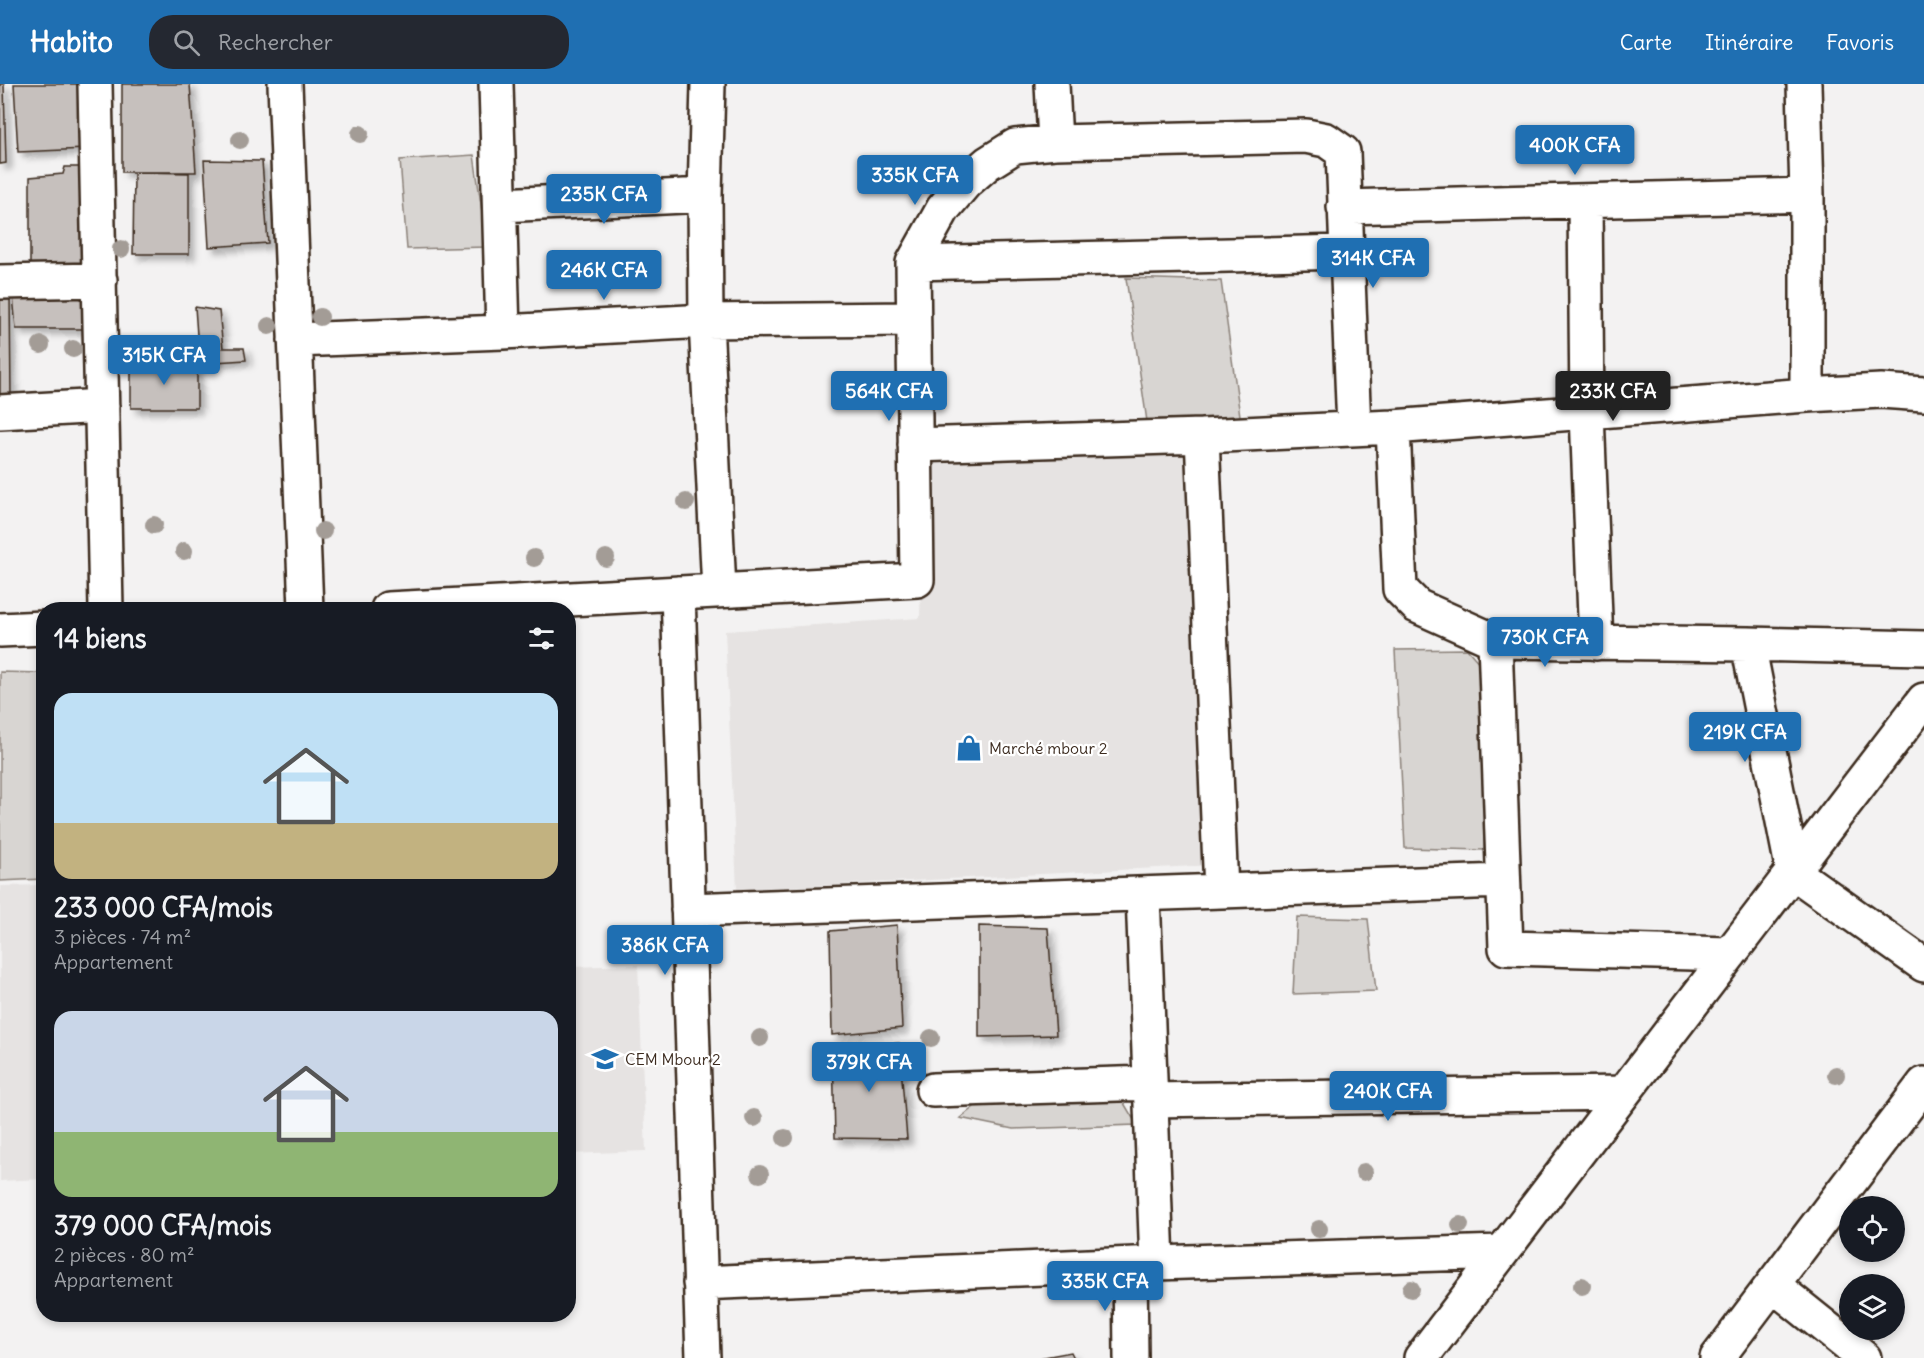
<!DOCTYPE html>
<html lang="fr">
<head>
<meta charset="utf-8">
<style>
  body { margin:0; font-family:Delius,sans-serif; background:#242831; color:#f1f3f6; height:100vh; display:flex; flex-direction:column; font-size:22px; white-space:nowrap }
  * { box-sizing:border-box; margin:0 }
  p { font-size:20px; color:#9ea1a6 }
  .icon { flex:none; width:33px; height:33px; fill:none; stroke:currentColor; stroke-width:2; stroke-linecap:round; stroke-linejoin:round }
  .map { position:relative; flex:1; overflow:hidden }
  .panel { position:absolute; left:36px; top:518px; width:540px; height:720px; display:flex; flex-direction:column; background:#171b24; border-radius:24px; box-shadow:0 3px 9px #0003 }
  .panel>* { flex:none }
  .buttons { position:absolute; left:1839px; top:1112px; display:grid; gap:12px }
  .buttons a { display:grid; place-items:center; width:66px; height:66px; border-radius:50%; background:#171b24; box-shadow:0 3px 9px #0003; font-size:30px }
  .price { position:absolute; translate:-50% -51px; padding:0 14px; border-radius:6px; background:#1f6fb2; color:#fff; font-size:20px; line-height:39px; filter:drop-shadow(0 2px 3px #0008) }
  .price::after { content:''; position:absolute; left:50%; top:36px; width:18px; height:14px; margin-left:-9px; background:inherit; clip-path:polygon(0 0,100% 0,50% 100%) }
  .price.on { background:#222; color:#fff }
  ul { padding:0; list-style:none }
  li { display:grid; align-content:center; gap:12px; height:318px; padding:0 18px }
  li span { display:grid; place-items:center; height:186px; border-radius:18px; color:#555 }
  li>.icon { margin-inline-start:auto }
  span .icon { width:108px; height:108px; fill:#fffc; stroke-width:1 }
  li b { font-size:26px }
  h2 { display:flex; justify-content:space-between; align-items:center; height:72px; padding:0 18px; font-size:26px }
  header { display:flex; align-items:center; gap:36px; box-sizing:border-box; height:84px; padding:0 30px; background:#1f6fb2; color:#fff }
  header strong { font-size:28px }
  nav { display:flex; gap:33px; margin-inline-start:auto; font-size:21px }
  .search { width:420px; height:54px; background:#242831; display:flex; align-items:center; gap:15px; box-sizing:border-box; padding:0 21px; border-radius:24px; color:#9ea1a6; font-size:22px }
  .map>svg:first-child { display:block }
</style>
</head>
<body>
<header>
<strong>Habito</strong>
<div class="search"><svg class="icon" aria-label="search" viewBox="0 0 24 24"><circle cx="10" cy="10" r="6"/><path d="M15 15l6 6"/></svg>Rechercher</div>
<nav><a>Carte</a><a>Itinéraire</a><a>Favoris</a></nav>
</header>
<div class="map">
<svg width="1924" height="1274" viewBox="0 0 1924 1274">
  <defs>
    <filter id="shadow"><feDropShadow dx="5.5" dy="5.5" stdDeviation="3" flood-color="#0004"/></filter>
  </defs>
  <rect width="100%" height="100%" fill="#f3f2f2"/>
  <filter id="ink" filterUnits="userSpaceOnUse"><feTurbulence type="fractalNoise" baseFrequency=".0167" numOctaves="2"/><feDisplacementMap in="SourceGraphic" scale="12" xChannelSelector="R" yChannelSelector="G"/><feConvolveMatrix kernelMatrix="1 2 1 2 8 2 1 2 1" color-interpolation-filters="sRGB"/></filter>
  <g filter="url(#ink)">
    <!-- built -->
    <path fill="#e6e3e2" d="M1193 370 1214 781 737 806 725 547 920 534 924 379Z
      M43 801V1095L0 1097V802Z
      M638 881 646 1067 569 1070V883Z"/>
    <!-- green -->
    <path fill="#d8d5d2" stroke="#8a8078" stroke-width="1.5" d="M474 71 487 163 407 165 400 76Z
      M1126 194 1221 197 1242 346 1149 351Z
      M1467 565 1487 588 1484 766 1405 764 1395 566Z
      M0 588 43 589V795L0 797Z
      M1297 833 1368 835 1376 907 1293 910Z
      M1006 998 1118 1009 1137 1041 1013 1045 960 1034Z"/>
    <!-- building -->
    <path fill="#c6c0bd" stroke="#3b2a1e" stroke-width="1.5" filter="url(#shadow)" d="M0 0H4L6 79 0 80Z
      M14 0H83L86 65 18 68Z
      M122 0H190L196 88H122Z
      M204 76 262 77 268 159 209 163Z
      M65 83H82L93 186 30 185V93L63 90Z
      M134 88 189 89V170H133Z
      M83 207 88 245H16L13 211Z
      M0 210H10L11 315H0Z
      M195 223 219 227 223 264H244L246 276 199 279Z
      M131 281H197V324H131Z
      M897 841 902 944 832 951 830 847Z
      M979 842 1048 844 1056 951 979 953Z
      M899 959 907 1055 835 1054 833 965Z
      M1071 1268 1074 1274H1039Z"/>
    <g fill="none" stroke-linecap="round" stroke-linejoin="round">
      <!-- minor casing -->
      <g stroke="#3b2a1e" stroke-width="38">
        <path id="minor" d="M95 0 106 525
          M285 0 306 525
          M496 0 503 248
          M708 0 705 111 706 237 719 506
          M1052 0 1055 58
          M1804 0 1807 111V311
          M1585 117 1587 329 1596 559
          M500 121 705 111
          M1344 123 1807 111
          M913 179 1346 168
          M0 198 100 196
          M295 256 503 248 706 237 913 235
          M0 328 102 322
          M1393 343 1400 505 1417 522 1495 557 1748 560 1924 564
          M1202 352 1221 807
          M915 361 1202 352 1393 343 1807 311 1881 307 1924 310
          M678 509 703 1274
          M388 525 917 496 913 179 943 125 965 99 988 79 1015 62 1055 58 1306 52 1326 56 1343 68 1354 345
          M0 546 44 544
          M1495 557 1506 864 1730 870
          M1748 560 1793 788 1924 881
          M1143 810 1157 1179
          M688 826 1503 797
          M933 1006 1150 999
          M1151 1016 1623 1009
          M1130 1181 1131 1274
          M700 1199 1157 1179 1502 1168
          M1773 1201 1864 1274
          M1421 1274 1924 616
          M1717 1274 1924 1000"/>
      </g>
      <!-- minor -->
      <use href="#minor" stroke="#fff" stroke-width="33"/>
    </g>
    <!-- trees -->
    <g fill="#a39c96">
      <circle cx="360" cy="50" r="9"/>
      <circle cx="240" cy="56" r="9"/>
      <circle cx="121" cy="165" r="9"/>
      <circle cx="320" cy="233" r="9"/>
      <circle cx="269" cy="242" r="9"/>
      <circle cx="41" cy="261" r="9"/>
      <circle cx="73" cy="265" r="9"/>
      <circle cx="686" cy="418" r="9"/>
      <circle cx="154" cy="441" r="9"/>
      <circle cx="323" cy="447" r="9"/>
      <circle cx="184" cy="467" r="9"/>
      <circle cx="534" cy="474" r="9"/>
      <circle cx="606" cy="474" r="9"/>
      <circle cx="760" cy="954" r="9"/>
      <circle cx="931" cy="954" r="9"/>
      <circle cx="1836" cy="991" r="9"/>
      <circle cx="754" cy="1034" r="9"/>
      <circle cx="785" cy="1054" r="9"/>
      <circle cx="1364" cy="1088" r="9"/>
      <circle cx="760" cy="1090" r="9"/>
      <circle cx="1460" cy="1141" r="9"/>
      <circle cx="1319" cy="1145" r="9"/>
      <circle cx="1582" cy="1202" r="9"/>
      <circle cx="1411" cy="1205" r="9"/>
    </g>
  </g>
  <!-- icons -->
  <defs>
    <g id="shop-bare" transform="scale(2.07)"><path d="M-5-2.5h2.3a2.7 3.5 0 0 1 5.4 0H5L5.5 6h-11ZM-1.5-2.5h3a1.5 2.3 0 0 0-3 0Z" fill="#1f6fb2" stroke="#fff" stroke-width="2.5" paint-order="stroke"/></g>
    <g id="school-bare" transform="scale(2.07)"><path d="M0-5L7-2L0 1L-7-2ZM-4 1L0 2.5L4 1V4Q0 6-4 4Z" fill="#1f6fb2" stroke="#fff" stroke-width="2.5" paint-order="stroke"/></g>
  </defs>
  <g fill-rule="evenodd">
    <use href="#shop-bare" x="969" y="664"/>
    <use href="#school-bare" x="605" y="975"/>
  </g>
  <g text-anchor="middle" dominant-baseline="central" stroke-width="4.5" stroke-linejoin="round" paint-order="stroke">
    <!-- poi labels -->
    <g font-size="16" fill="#3b2a1e" stroke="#fff" text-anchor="start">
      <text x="989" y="664">Marché mbour 2</text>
      <text x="625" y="975">CEM Mbour 2</text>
    </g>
  </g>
</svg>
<div class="buttons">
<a><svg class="icon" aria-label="locate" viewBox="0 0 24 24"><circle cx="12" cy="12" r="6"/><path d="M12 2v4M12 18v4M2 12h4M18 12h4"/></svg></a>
<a><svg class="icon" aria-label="layers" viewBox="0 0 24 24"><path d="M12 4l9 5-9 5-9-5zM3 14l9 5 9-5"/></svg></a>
</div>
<b class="price" style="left:1575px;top:92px">400K CFA</b>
<b class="price" style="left:915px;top:122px">335K CFA</b>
<b class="price" style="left:604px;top:141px">235K CFA</b>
<b class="price" style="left:1373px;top:205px">314K CFA</b>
<b class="price" style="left:604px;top:217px">246K CFA</b>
<b class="price" style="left:164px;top:302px">315K CFA</b>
<b class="price" style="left:889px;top:338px">564K CFA</b>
<b class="price on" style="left:1613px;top:338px">233K CFA</b>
<b class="price" style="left:1545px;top:584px">730K CFA</b>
<b class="price" style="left:1745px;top:679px">219K CFA</b>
<b class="price" style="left:665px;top:892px">386K CFA</b>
<b class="price" style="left:869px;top:1009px">379K CFA</b>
<b class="price" style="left:1388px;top:1038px">240K CFA</b>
<b class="price" style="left:1105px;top:1228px">335K CFA</b>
<section class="panel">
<h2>14 biens<svg class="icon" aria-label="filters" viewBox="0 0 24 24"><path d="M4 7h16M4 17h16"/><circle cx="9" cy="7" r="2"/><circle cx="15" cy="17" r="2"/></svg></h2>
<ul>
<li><span style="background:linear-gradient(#bfe0f5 70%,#c2b280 0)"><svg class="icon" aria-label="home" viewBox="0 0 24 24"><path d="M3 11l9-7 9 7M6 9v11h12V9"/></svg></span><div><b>233 000 CFA/mois</b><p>3 pièces · 74 m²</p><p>Appartement</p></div></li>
<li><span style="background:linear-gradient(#c9d6e8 65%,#8fb573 0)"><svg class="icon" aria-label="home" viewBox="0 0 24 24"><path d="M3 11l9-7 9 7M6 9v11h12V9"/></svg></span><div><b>379 000 CFA/mois</b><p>2 pièces · 80 m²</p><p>Appartement</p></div></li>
</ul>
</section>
</div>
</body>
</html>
